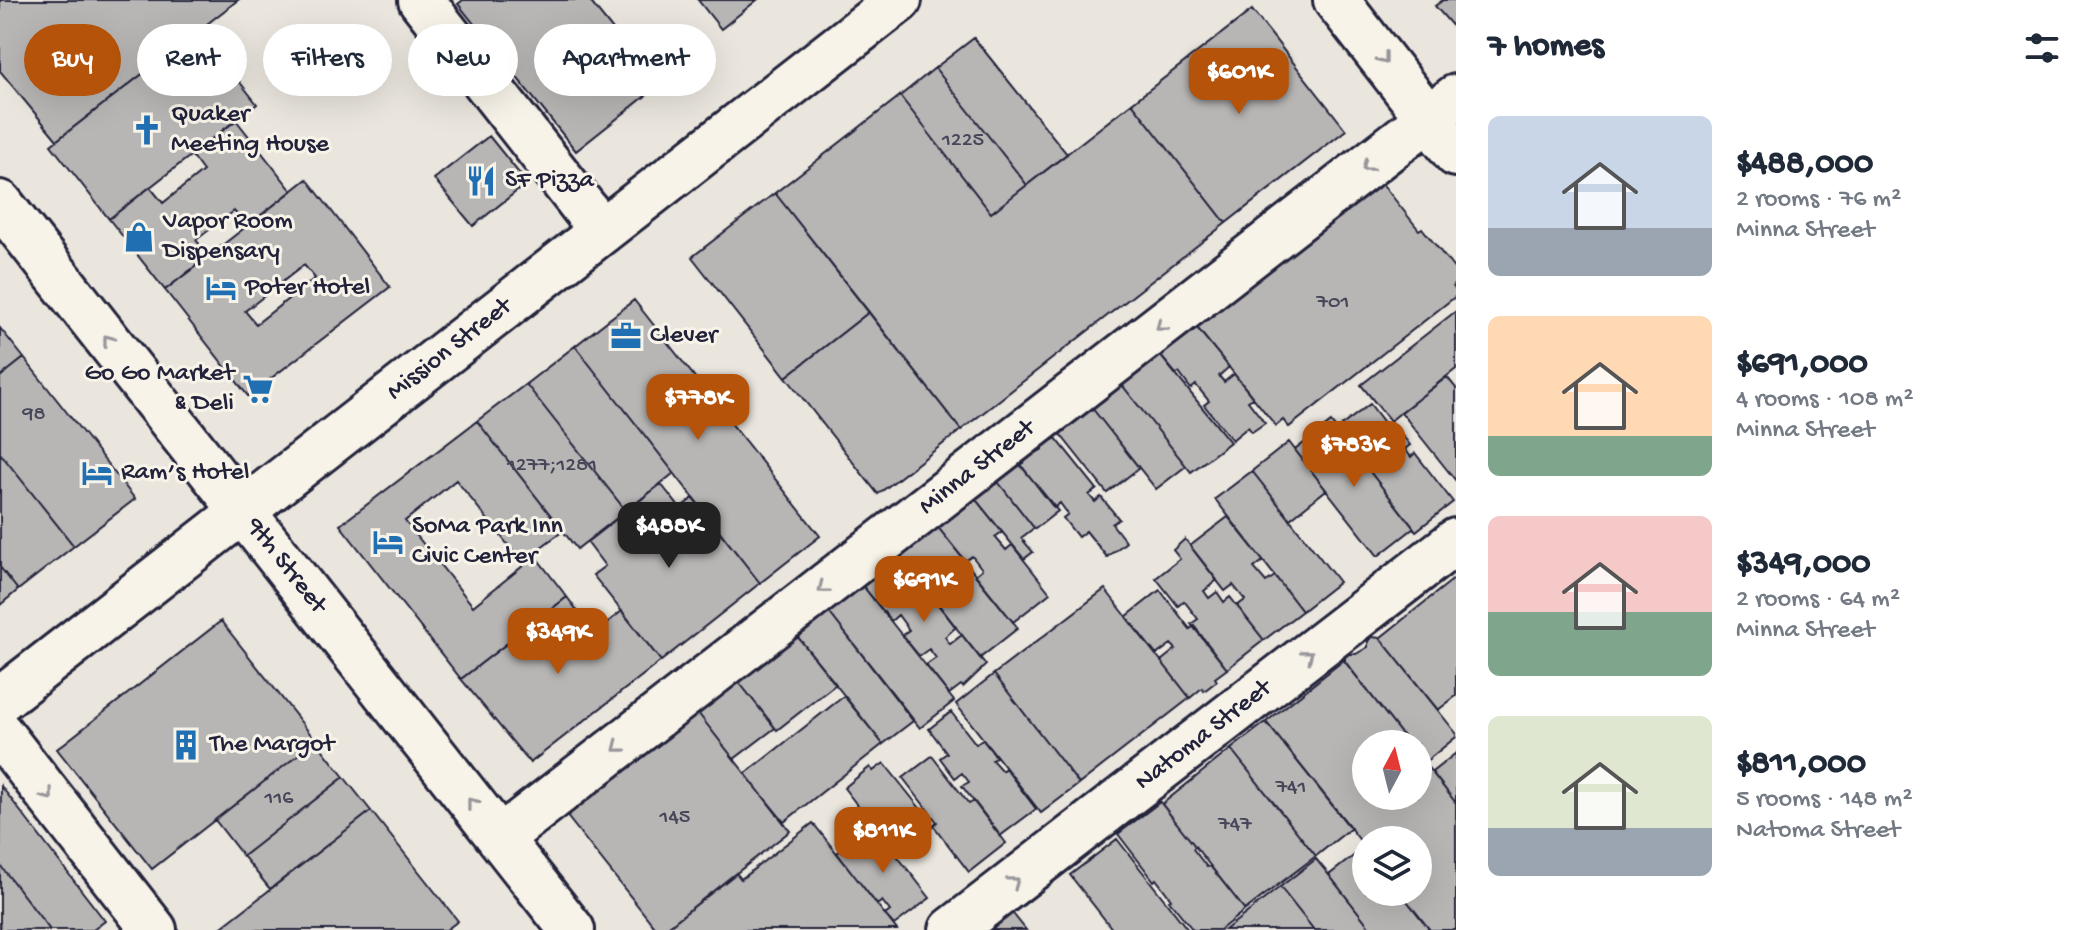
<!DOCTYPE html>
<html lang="en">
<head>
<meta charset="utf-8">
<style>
  body { margin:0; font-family:"Gochi Hand",sans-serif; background:#f6f6f7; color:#1f2937; height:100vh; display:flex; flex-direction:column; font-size:30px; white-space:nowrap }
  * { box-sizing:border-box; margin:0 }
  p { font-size:26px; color:#747a83 }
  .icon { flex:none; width:44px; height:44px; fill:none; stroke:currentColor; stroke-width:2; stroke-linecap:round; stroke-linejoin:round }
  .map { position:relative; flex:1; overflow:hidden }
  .details { display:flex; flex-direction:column; background:#fff; width:640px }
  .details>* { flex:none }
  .guide { position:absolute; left:24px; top:24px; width:760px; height:72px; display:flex; gap:16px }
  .needle { width:52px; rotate:7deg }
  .controls { position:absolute; left:1352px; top:730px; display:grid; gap:16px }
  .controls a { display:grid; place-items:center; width:80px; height:80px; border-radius:50%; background:#fff; box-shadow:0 8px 32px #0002; font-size:40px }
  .price { position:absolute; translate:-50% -68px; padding:0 18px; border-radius:16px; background:#b45309; color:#fff; font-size:26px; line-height:52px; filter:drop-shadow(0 2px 4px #0008) }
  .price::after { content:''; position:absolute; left:50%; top:48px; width:24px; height:18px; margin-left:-12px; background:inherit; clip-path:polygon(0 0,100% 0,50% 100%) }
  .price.selected { background:#222; color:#fff }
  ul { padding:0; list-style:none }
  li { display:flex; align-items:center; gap:24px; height:200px; padding:0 32px }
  li span { display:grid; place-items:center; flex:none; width:224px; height:160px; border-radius:12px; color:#555 }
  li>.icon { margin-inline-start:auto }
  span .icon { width:96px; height:96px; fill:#fffc; stroke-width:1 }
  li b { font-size:34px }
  h2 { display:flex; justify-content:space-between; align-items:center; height:96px; padding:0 32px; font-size:34px }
  .tag { padding:0 28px; border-radius:36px; background:#fff; box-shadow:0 8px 32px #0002; font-size:28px; line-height:72px }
  .tag.selected { background:#b45309; color:#fff }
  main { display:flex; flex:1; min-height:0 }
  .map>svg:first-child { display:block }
</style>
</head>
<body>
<main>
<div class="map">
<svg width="1456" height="930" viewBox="0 0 1456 930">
  <rect width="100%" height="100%" fill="#eae6de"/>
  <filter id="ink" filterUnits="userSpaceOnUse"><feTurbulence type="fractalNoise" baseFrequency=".0125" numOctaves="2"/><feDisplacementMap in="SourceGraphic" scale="16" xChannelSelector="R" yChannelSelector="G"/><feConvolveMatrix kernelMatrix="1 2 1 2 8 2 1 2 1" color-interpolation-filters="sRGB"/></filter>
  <g filter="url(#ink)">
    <!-- building -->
    <path fill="#b8b6b5" stroke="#22223b" stroke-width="2" fill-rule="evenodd" d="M0 0H238L57 140 0 71Z
      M463 0H589L658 86 576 151 458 4Z
      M698 0H757L721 29Z
      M1443 0H1456V30L1435 6Z
      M1252 10 1346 130 1226 223 1132 103Z
      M199 30 257 104 109 219 51 145Z
      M974 38 1067 154 1027 185 935 68Z
      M935 68 1027 185 991 213 900 96Z
      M900 96 991 213 1132 103 1226 223 961 430 775 193Z
      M236 120 292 191 247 226 234 211 196 240 209 256 165 290 109 219 150 187 163 203 203 171 191 155Z
      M489 136 527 183 473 226 434 179Z
      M307 179 390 287 248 396 165 290ZM304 265 315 278 256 324 245 311Z
      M1380 181 1419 230 1422 228 1456 271V284L1453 286 1456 291V296L1289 427 1283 420 1276 426 1196 326Z
      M775 193 869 312 786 377 692 257Z
      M634 300 820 536 760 583 575 346Z
      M1456 311V369L1390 421 1361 385Z
      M869 312 961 430 878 494 786 377Z
      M1193 323 1229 367 1219 376 1224 382 1234 374 1253 398 1248 401 1265 423 1252 432 1248 427 1232 440 1204 405 1209 401 1196 385 1191 389 1179 373 1176 374 1160 355 1163 343Z
      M0 328 24 358 0 377Z
      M575 346 674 473 626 511 526 384Z
      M1160 355 1230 442 1191 472 1122 385Z
      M24 358 135 499 74 546 0 453V377Z
      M1447 377 1456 388V481L1401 412Z
      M1119 381 1186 466 1156 489 1092 408V398Z
      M526 384 626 511 577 549 477 421Z
      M1370 404 1389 429 1394 425 1410 445 1405 449 1411 457 1415 453 1453 502 1416 531 1357 455 1361 452 1341 426Z
      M1092 408 1139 468 1107 493 1060 434Z
      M477 421 563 531 533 553 567 597 461 679 340 525ZM456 480 524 565 473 606 405 521Z
      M1331 422 1414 528 1378 556 1295 450Z
      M1049 438 1053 440 1056 438 1097 489 1089 495 1095 502 1101 497 1119 519 1112 524 1126 542 1107 557 1086 531 1078 537 1063 518 1068 514 1060 503 1054 508 1021 465 1024 463 1025 457 1031 453H1036L1043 449V443Z
      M1289 442 1326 490 1290 519 1252 471Z
      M0 453 74 546 18 590 0 567Z
      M1017 461 1058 511 1035 529 995 478Z
      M1252 471 1339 582 1302 611 1215 499Z
      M995 478 1034 528 1021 538 1033 552 1024 559 973 496Z
      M661 484 680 508 693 498 760 583 661 661 593 575 605 566 587 542Z
      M973 496 1002 532 995 537 1006 550 1012 545 1050 593 1013 622 975 575 982 569 972 556 965 561 936 525Z
      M1228 517 1263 561 1254 568 1266 582 1275 576 1302 611 1264 640 1237 606 1245 600 1233 585 1225 591 1190 546Z
      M936 525 1018 628 980 658 899 555Z
      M1185 539 1217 580 1204 591 1209 598 1217 592 1224 602 1230 597 1264 640 1227 669 1191 624 1198 619 1184 601 1178 606 1156 578 1180 559 1173 550Z
      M899 555 926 589 918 596 922 603 931 595 956 627 945 637 950 644 962 635 986 665 963 687 961 685 949 694 926 665 936 658 929 649 919 656 902 635 909 630 898 615 891 621 862 585Z
      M0 567 18 590 0 605Z
      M1456 577V696L1438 710 1380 638Z
      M862 585 954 701 920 728 828 611Z
      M1105 589 1190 698 1079 784 994 674Z
      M1160 590 1190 629 1194 626 1227 669 1215 678 1217 681 1204 691 1202 688 1190 698 1161 661 1176 649 1171 644 1156 655 1126 617Z
      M567 597 594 633 622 611 661 661 530 763 461 679Z
      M828 611 913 721 883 744 797 636Z
      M221 621 316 741 152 869 57 749Z
      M797 636 836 684 777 730 738 681Z
      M1372 637 1380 638 1456 733V737L1424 763 1418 755V744H1409L1345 662V657L1349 654H1356L1368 647V641Z
      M1344 660 1409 744H1366V796H1418V755L1456 803V930H1430L1400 892H1418V840H1366V848L1266 722Z
      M994 674 1079 784 1041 813 956 704Z
      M738 681 775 728 734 759 698 713Z
      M844 696 883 744 784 822 745 774Z
      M951 712 976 744 982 739 996 757 992 760 1002 771 1005 768 1036 809 1000 836 962 786 969 782 962 773 955 778 940 758 947 753 929 729Z
      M698 713 790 831 664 930H657L566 815Z
      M1266 722 1351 828 1316 856 1231 749Z
      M316 741 344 777 243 856 215 820Z
      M1231 749 1316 856 1245 910 1162 804Z
      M1456 753V803L1432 772Z
      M932 756 969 804 974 801 1006 843 969 872 933 825 937 822 903 778Z
      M884 763 923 812 885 841 844 788 870 767 873 771Z
      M344 777 371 811 270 889 243 856Z
      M1 786 105 921 93 930H50L0 865Z
      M1160 802 1195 846 1193 849 1207 867 1210 866 1245 910 1220 930H1193L1169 900 1171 899 1156 879 1154 881 1118 834Z
      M371 811 458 921 446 930H218Z
      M813 823 897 930H664L736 873 741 879Z
      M873 825 930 898 894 925 885 915 890 911 882 901 877 905 837 853Z
      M1117 839 1188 930H1113L1070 875Z
      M1365 847 1366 892H1400L1430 930H1372L1329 875Z
      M1316 859 1329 875 1372 930H1314L1280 887Z
      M0 865 50 930H0Z
      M1280 887 1314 930H1225Z
      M1010 910 1026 930H983Z"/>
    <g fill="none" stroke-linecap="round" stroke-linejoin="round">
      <!-- minor casing -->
      <g stroke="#22223b" stroke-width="50">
        <g id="minor">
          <path d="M421 0 602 231"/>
          <path d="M0 733 154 930"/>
          <path id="s1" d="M500 838 1456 97"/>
          <path id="s2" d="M952 930 1456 541"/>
        </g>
      </g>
      <!-- major casing -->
      <g stroke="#22223b" stroke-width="50">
        <g id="major">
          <path d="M1336 0 1456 154"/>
          <path id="s3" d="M0 203 572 930"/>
          <path id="s4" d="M0 700 899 0"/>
        </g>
      </g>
      <!-- minor -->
      <use href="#minor" stroke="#f7f3e8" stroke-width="44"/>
      <!-- major -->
      <use href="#major" stroke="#f7f3e8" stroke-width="44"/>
    </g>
    <!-- one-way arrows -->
    <defs><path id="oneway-chevron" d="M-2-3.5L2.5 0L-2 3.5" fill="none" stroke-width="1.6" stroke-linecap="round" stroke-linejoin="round" transform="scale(2)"/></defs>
    <g stroke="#97959a">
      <use href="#oneway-chevron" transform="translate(1383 59) rotate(52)"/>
      <use href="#oneway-chevron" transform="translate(1367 166) rotate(142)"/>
      <use href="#oneway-chevron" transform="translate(1161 326) rotate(142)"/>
      <use href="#oneway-chevron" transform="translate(108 340) rotate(-128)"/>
      <use href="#oneway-chevron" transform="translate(823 588) rotate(142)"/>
      <use href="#oneway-chevron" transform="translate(1308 655) rotate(-38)"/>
      <use href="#oneway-chevron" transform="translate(618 747) rotate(142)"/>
      <use href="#oneway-chevron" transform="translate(48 795) rotate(52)"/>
      <use href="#oneway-chevron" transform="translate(472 803) rotate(-128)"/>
      <use href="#oneway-chevron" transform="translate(1014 882) rotate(-37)"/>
    </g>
  </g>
  <!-- icons -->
  <defs>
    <g id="church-bare" transform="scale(2.4)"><path d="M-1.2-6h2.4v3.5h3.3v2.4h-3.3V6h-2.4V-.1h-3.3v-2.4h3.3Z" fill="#1f6fb2" stroke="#f7f3e8" stroke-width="2.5" paint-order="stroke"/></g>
    <g id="restaurant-bare" transform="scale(2.4)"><path d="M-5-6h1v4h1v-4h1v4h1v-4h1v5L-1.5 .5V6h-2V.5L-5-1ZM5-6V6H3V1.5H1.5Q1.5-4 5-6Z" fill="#1f6fb2" stroke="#f7f3e8" stroke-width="2.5" paint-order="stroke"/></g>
    <g id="shop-bare" transform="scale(2.4)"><path d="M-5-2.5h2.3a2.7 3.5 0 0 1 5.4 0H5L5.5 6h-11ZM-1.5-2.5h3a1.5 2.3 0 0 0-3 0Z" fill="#1f6fb2" stroke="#f7f3e8" stroke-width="2.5" paint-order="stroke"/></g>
    <g id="hotel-bare" transform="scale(2.4)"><path d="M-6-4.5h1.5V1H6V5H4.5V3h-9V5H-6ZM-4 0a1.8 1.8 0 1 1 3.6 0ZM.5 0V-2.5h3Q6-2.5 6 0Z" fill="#1f6fb2" stroke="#f7f3e8" stroke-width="2.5" paint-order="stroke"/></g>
    <g id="office-bare" transform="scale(2.4)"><path d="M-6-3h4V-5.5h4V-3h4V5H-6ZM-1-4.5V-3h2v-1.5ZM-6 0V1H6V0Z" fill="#1f6fb2" stroke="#f7f3e8" stroke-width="2.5" paint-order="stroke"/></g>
    <g id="supermarket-bare" transform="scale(2.4)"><path d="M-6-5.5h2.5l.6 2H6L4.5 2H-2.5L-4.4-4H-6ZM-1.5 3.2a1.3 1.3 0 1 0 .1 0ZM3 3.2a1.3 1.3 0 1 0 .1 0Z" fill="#1f6fb2" stroke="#f7f3e8" stroke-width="2.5" paint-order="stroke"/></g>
    <g id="building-bare" transform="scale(2.4)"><path d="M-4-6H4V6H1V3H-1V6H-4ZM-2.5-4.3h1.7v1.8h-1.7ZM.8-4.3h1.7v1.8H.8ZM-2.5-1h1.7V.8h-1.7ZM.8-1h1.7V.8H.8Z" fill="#1f6fb2" stroke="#f7f3e8" stroke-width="2.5" paint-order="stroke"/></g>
  </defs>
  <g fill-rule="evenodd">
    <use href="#church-bare" x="147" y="130"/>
    <use href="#restaurant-bare" x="481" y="181"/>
    <use href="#shop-bare" x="139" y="237"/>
    <use href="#hotel-bare" x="221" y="288"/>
    <use href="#office-bare" x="626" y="336"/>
    <use href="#supermarket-bare" x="258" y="389"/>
    <use href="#hotel-bare" x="97" y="473"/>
    <use href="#hotel-bare" x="388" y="542"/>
    <use href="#building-bare" x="186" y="745"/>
  </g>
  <g text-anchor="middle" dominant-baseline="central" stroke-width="6" stroke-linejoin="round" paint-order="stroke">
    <!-- number labels -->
    <g font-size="22" fill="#48475a">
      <text x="963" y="141">1225</text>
      <text x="1333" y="303">701</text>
      <text x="34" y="415">98</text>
      <text x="552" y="466">1277;1281</text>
      <text x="1291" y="788">741</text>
      <text x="279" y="799">116</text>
      <text x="675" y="818">145</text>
      <text x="1235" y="825">747</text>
    </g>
    <!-- poi labels -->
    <g font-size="26" fill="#22223b" stroke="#f7f3e8" text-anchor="start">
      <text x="171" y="115">Quaker<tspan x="171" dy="30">Meeting House</tspan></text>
      <text x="505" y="181">SF Pizza</text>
      <text x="163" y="222">Vapor Room<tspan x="163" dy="30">Dispensary</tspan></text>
      <text x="245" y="288">Poter Hotel</text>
      <text x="650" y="336">Clever</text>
      <text x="234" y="374" text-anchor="end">Go Go Market<tspan x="234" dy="30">&amp; Deli</tspan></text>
      <text x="121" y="473">Ram’s Hotel</text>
      <text x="412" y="527">SoMa Park Inn<tspan x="412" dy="30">Civic Center</tspan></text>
      <text x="210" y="745">The Margot</text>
    </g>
    <!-- street labels -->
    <g font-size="26" fill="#22223b" stroke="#f7f3e8">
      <text stroke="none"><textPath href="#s4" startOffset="570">Mission Street</textPath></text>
      <text stroke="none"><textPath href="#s1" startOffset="604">Minna Street</textPath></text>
      <text stroke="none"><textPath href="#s3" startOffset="462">9th Street</textPath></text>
      <text stroke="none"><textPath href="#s2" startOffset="318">Natoma Street</textPath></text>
    </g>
  </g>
</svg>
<div class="controls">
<a><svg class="needle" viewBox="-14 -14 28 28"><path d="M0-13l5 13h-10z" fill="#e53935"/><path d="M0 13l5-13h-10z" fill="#747a83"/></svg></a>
<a><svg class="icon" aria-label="layers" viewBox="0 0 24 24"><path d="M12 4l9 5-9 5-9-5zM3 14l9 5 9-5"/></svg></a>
</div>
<b class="price" style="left:1239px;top:116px">$601K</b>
<b class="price" style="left:698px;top:442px">$778K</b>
<b class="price" style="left:1354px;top:489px">$783K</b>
<b class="price selected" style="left:669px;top:570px">$488K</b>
<b class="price" style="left:924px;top:624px">$691K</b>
<b class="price" style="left:558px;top:676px">$349K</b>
<b class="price" style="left:883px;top:875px">$811K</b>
<div class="guide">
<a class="tag selected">Buy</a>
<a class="tag">Rent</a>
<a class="tag">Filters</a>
<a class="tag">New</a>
<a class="tag">Apartment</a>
</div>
</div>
<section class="details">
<h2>7 homes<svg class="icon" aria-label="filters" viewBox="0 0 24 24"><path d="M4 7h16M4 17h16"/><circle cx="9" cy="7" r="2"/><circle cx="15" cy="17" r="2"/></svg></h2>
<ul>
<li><span style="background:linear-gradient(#c9d6e8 70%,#9aa5b1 0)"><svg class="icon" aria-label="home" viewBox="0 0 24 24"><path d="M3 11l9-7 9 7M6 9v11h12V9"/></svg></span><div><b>$488,000</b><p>2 rooms · 76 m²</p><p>Minna Street</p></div></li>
<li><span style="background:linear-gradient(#ffd9b3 75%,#7fa58c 0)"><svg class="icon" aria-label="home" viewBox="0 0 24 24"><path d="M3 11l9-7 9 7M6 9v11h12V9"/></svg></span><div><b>$691,000</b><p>4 rooms · 108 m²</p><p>Minna Street</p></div></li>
<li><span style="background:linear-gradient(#f6c9c9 60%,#7fa58c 0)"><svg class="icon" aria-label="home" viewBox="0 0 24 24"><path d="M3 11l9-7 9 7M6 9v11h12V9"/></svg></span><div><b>$349,000</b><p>2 rooms · 64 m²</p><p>Minna Street</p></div></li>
<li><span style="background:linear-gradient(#dfe7d0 70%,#9aa5b1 0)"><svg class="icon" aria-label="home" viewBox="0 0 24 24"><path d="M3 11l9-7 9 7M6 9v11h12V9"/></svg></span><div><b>$811,000</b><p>5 rooms · 148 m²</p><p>Natoma Street</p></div></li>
</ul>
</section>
</main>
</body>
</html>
